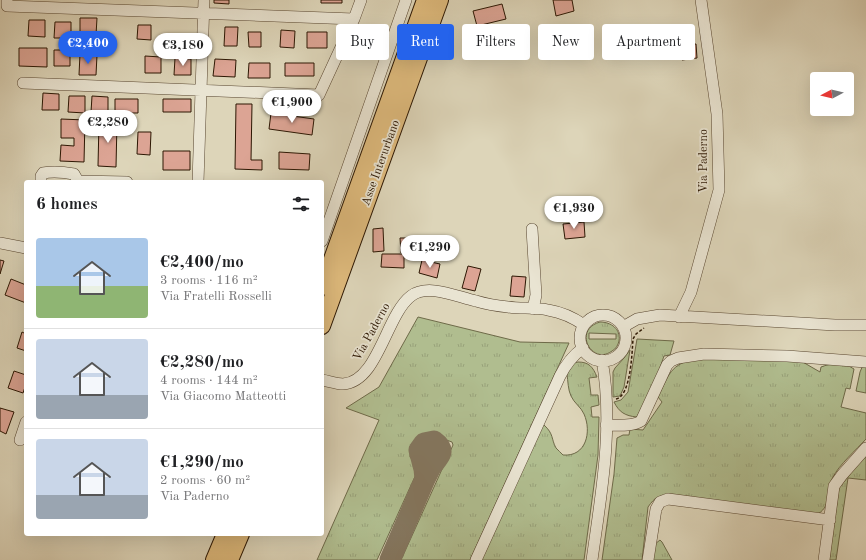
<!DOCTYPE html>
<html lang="en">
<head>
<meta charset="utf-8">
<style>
  body { margin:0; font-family:"Old Standard TT",serif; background:#f6f6f6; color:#202124; height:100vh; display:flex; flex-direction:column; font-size:15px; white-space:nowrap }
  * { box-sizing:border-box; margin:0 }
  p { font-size:13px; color:#757577 }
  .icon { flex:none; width:22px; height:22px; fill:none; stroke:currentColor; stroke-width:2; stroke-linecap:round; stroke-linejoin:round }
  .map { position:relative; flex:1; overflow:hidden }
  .side { position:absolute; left:24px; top:180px; width:300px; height:356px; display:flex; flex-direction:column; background:#fff; border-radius:4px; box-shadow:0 4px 16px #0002 }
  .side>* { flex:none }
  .hud { position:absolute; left:336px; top:24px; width:380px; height:36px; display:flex; gap:8px }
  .needle { width:26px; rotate:263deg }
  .controls { position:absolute; left:810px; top:72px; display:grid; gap:8px }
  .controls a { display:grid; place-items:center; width:44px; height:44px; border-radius:4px; background:#fff; box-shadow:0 4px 16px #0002; font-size:20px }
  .price { position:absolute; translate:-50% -34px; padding:0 9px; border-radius:14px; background:#fff; color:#222; font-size:13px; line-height:26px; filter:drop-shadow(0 1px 2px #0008) }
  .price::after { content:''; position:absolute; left:50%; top:24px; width:12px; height:9px; margin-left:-6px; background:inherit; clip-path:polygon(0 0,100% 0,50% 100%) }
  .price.active { background:#2563eb; color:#fff }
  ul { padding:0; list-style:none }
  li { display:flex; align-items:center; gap:12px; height:100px; padding:0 12px }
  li+li { border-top:1px solid #e0e0e0 }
  li span { display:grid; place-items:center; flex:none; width:112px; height:80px; border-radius:4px; color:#555 }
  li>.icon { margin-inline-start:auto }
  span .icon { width:48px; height:48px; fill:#fffc; stroke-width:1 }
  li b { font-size:17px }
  h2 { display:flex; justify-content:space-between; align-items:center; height:48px; padding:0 12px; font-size:17px }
  .pill { padding:0 14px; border-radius:4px; background:#fff; box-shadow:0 4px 16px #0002; font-size:14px; line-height:36px }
  .pill.active { background:#2563eb; color:#fff }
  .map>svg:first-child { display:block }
</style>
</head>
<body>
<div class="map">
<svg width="866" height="560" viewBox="0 0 866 560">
  <defs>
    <pattern id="grass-tufts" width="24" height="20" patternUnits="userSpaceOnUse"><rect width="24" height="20" fill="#b0bd8f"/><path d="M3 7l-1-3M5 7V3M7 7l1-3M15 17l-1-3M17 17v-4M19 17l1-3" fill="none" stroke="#98a27a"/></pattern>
  </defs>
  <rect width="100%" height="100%" fill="#ddd5b9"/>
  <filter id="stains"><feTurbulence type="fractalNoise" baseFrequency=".005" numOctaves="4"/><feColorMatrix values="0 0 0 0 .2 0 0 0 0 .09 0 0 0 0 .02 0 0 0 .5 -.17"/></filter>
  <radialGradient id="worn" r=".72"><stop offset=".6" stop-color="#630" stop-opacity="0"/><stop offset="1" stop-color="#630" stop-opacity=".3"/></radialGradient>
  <!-- grass -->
  <path fill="url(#grass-tufts)" stroke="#6e6a49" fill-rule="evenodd" d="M418 317 520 342 569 343 470 560H401L453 445 452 442 429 434 419 436 410 446V457L418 467 417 472 377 560H317L379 420 346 408 379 387Z
    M600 322C611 322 621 329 619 341 618 345 616 349 612 351 592 366 572 330 600 322ZM589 333 616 334V339H589Z
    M637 339 674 341 670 355 664 356 655 382 637 417C625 416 619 412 614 402L621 400 628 392Z
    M630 350 624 387 620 396 613 397V372L615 368 624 358Z
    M696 358 801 361 820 372 821 367C831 363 844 362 854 369L850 389 846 388 841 407 866 413V439C857 449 839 465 833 477 825 491 833 504 818 514L669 494C658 496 655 497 648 507L642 560H602L614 474 617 438 623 435H629L630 429 643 430 662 402 658 397C669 374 670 365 696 358Z
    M578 362C589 362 593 367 597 377L589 378 591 395H598L599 405 591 407 592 417H599L598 455 584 560H479L540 427 544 425C554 434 551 439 556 448 558 450 561 453 563 455 586 457 592 432 584 414 581 407 574 403 571 396 568 390 568 381 567 374L574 363Z
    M863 365H866V393L856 391 860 372Z
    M866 454V480L848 478 836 560H829L839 488Z
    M660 540 662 542 672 560H653L655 544Z"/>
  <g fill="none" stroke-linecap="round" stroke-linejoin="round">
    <!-- taxiway -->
    <path stroke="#84765e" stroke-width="21" d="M390 560 425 479C427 475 429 471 431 467 438 458 448 451 434 441L424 443 419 450 424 469 425 479"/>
  </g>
  <!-- building -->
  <path fill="#dca494" stroke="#2c1703" d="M214 0H229V4L214 3Z
    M321 0H342V3H321Z
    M553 0H572L574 11 556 16Z
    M502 4 506 19 477 26 473 11Z
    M80 18H97L96 35 80 34Z
    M29 20H45V37L28 36Z
    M55 22H71V38H54Z
    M138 25H151V40L137 39Z
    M225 27H238L237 46H224Z
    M281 30 295 31 294 48 280 47Z
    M248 32H261V47H249Z
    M307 32H327V48H307Z
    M696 44 697 58 682 60 680 45Z
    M19 48H47V67L19 66Z
    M54 50H70V66H54Z
    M80 54 97 55 96 75H79Z
    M145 56 161 57V73H145Z
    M175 58 191 59V75H174Z
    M215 59 236 60 235 77 213 76Z
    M249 63H270V78H248Z
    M285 63H314V76H285Z
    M43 93 59 94V110H42Z
    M69 96H85V113L68 112Z
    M92 96 108 97V113L91 112Z
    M115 99H138V113H115Z
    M163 99H191V112H163Z
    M236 104H252L251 160H262V170L235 169Z
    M271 113 314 119 312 135 269 129Z
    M61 119 85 120 84 162 60 161 61 145 74 146V138H61Z
    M99 122H117L116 167 98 166Z
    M138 132H151L150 155 137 154Z
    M163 151H190V170H163Z
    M279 152 310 154 309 170 279 169Z
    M584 222 585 237 565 239 563 224Z
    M383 228 384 251 373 252V229Z
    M400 238H411V253H401Z
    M382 254H404V268L381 267Z
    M0 260 4 261 0 274Z
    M422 260 440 264 437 278 419 273Z
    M468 266 481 269 475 291 462 288Z
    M512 276 526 277 524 297 510 296Z
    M11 279 26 285V303L5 295Z
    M22 332 26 334V351L17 348Z
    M14 371 26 375V384L23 393 8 388Z
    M0 408 14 412 6 434 0 431Z"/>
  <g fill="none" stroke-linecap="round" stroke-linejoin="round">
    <!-- minor casing -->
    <g stroke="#584630" stroke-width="12">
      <path id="minor" d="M7 0V6L354 19
        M23 83 319 95 354 19 361 0
        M78 181 127 182
        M41 182V176L43 173C54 171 63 172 74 174L78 181
        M198 182 204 0
        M532 229 536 295 533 309
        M322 241 406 0
        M0 243 26 248
        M580 338a23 23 0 1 1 46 0a23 23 0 1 1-46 0Z
        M679 317 691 292 719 190 717 114 701 0
        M623 327 637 319 660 315 835 325H866
        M322 380C328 381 337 384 343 384 378 382 386 315 411 296 428 283 457 297 476 301 486 304 498 306 508 307 521 309 535 307 548 310 560 312 574 318 584 325
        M606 425C616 425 632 427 641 421L667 365 671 361 678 358 704 354 787 356 866 362
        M20 440 26 422
        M476 560 560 376C566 364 572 356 583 348
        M592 560C601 495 614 426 602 360
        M648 560 656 509 660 502 668 499 830 520
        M824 560 834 486 842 475 866 448"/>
    </g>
    <!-- highway casing -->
    <g stroke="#2c1703" stroke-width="18">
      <path id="highway" d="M322 287 425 0
        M322 326 440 0
        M214 560 225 534
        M230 560 241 534"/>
    </g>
    <!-- path -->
    <path stroke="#2c1703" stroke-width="1.5" stroke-dasharray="3 2" stroke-linecap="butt" d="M616 399C631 396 632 352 633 339L636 334 644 328"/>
    <!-- minor -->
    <use href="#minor" stroke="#e9e4d2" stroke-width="11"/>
    <!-- highway -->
    <use href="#highway" stroke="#deba7c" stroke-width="16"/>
  </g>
  <g text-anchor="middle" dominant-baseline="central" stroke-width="3.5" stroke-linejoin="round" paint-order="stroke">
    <!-- street labels -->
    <g font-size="12" fill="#2c1703" stroke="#e9e4d2">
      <text transform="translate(704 161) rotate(-90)">Via Paderno</text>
      <text transform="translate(381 163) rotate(-70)">Asse Interurbano</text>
      <text transform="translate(372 332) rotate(-61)">Via Paderno</text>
    </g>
  </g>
  <rect width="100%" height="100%" filter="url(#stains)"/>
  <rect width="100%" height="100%" fill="url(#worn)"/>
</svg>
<div class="controls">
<a><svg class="needle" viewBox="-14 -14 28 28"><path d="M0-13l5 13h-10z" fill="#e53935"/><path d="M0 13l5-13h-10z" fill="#757577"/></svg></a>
</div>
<b class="price active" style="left:88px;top:65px">€2,400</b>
<b class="price" style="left:183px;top:67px">€3,180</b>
<b class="price" style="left:292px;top:124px">€1,900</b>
<b class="price" style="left:108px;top:144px">€2,280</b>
<b class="price" style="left:574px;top:230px">€1,930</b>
<b class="price" style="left:430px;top:269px">€1,290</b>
<div class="hud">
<a class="pill">Buy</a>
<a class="pill active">Rent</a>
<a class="pill">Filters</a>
<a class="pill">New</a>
<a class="pill">Apartment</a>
</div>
<section class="side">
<h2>6 homes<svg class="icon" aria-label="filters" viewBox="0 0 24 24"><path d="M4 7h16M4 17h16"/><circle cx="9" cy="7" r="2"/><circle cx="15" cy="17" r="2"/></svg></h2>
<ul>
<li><span style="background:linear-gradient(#a9c7e8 60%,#8fb573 0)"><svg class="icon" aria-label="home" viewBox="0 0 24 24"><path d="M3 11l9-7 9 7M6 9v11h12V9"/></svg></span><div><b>€2,400/mo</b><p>3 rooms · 116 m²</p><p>Via Fratelli Rosselli</p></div></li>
<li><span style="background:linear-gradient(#c9d6e8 70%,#9aa5b1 0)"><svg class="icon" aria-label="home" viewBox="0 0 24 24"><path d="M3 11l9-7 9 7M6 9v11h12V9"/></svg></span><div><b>€2,280/mo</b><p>4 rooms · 144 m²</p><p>Via Giacomo Matteotti</p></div></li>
<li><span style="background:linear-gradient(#c9d6e8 70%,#9aa5b1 0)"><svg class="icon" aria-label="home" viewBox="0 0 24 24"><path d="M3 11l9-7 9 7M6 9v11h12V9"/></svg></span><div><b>€1,290/mo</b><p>2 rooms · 60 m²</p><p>Via Paderno</p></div></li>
</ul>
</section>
</div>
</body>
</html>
